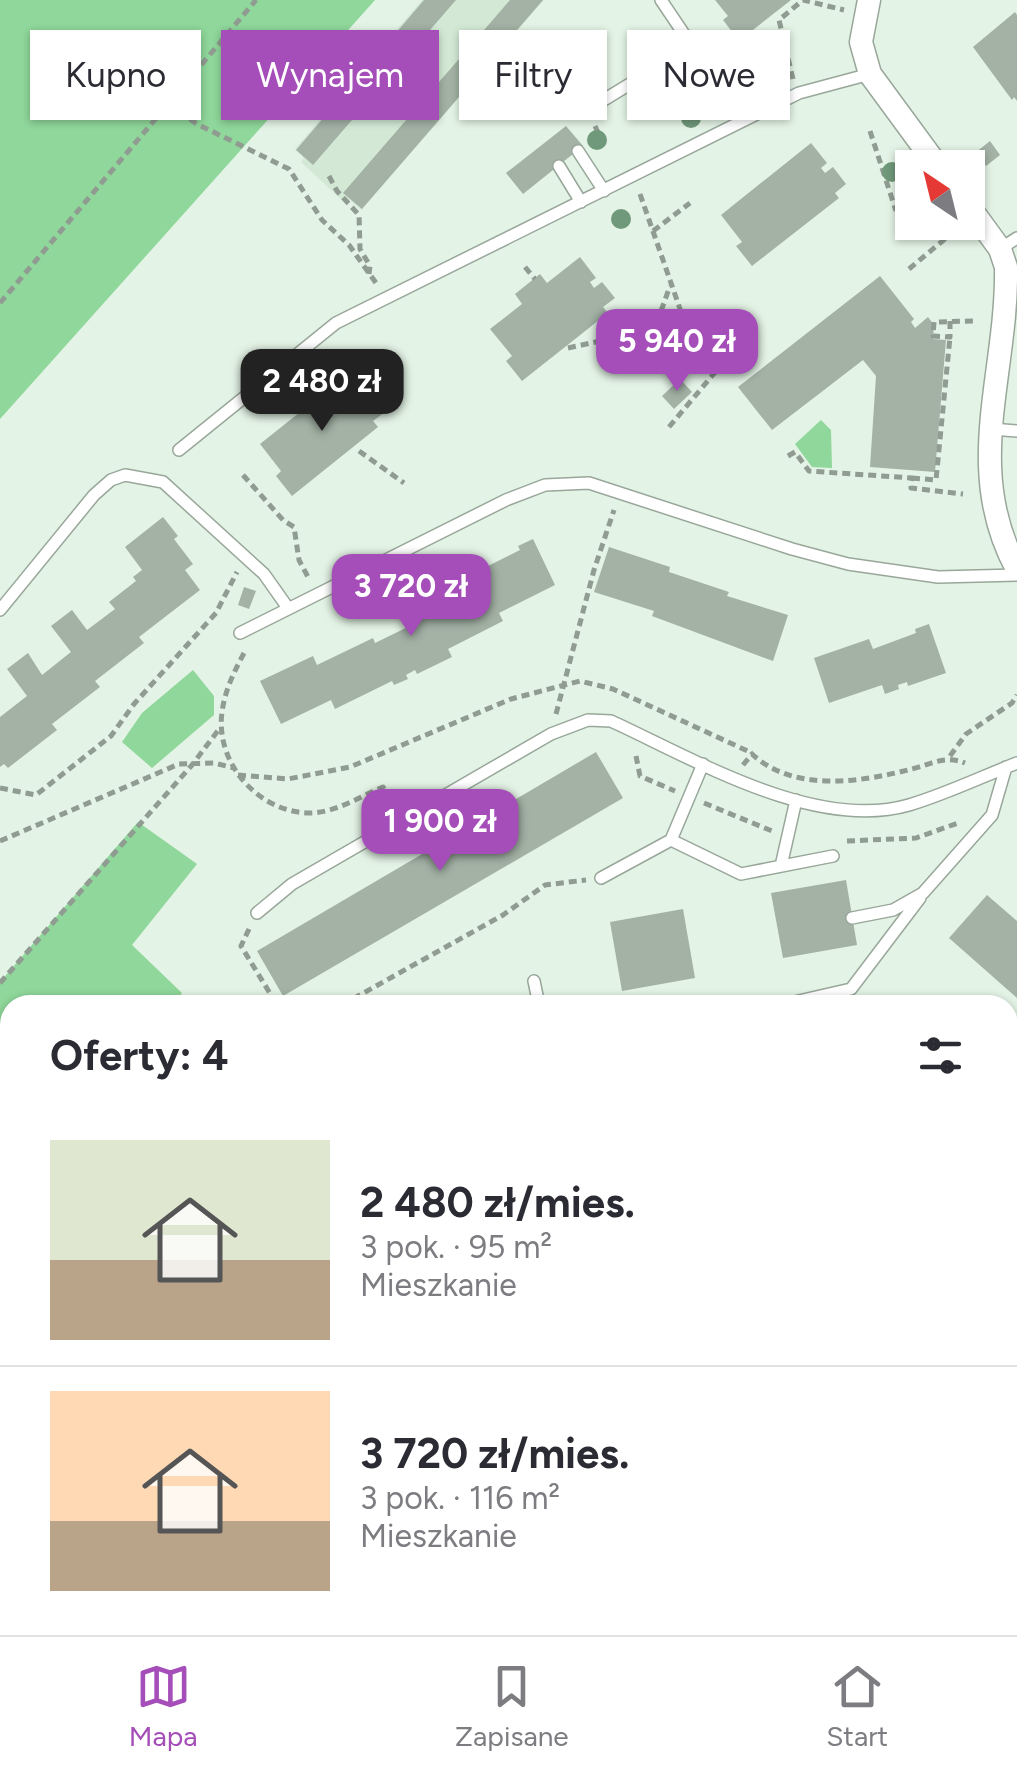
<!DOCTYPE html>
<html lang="pl">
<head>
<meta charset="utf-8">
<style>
  body { margin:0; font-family:Figtree,sans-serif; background:#f2f2f3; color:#2b2b33; height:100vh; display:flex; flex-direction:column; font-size:38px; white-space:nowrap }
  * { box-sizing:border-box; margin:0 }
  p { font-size:32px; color:#7c7c81 }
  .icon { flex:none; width:55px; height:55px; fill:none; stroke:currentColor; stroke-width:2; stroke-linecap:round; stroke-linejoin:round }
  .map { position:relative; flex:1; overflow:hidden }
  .side { position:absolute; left:0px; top:995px; width:1018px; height:640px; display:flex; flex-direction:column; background:#fff; border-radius:30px 30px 0 0; box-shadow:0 2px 8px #0004 }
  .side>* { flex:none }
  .hud { position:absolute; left:30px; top:30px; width:958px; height:90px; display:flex; gap:20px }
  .needle { width:65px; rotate:325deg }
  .controls { position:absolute; left:895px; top:150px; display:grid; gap:20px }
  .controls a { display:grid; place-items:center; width:90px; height:90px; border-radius:0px; background:#fff; box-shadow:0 2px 8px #0004; font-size:50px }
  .price { position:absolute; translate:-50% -85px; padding:0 22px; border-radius:20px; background:#a54db9; color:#fff; font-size:32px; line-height:65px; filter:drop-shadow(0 2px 5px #0008) }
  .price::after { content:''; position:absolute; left:50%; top:60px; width:30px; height:22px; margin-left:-15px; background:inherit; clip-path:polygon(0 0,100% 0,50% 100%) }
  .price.on { background:#222; color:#fff }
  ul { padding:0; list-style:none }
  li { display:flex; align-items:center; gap:30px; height:250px; padding:0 50px }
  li+li { border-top:2px solid #e1e1e2 }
  li span { display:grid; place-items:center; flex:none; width:280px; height:200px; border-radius:0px; color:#555 }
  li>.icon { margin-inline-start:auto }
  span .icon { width:120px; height:120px; fill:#fffc; stroke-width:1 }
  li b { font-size:42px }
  h2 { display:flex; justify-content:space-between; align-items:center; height:120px; padding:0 50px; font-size:42px }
  .chip { padding:0 35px; border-radius:0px; background:#fff; box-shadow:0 2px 8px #0004; font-size:35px; line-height:90px }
  .chip.on { background:#a54db9; color:#fff }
  .menu { display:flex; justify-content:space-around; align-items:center; height:140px; border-top:2px solid #e1e1e2; background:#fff; font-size:28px; color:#7c7c81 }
  .menu a { display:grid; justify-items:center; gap:5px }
  .menu .on { color:#a54db9 }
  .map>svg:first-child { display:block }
</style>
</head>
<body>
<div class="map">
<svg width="1017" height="1635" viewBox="0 0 1017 1635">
  <rect width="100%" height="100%" fill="#e3f3e5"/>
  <!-- built -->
  <path fill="#d3e9d5" d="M422 0H544L361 210 350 200 346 204 301 162 304 158 295 149Z"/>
  <!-- green -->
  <path fill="#8fd79a" d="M0 0H375L0 419Z
    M821 420 831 430 832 468 812 467 795 444Z
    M193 670 214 696V715L152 768 122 742 142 713Z
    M138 822 197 864 132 945 182 993 174 1005H10V1625H1008V1346L1017 1359V1635H0V982Z"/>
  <!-- building -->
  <path fill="#a3b2a5" d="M424 0H456L313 165 296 150Z
    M510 0H543L362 209 343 193Z
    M715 0H791L739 41 723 20 728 16Z
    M1015 12 1017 15V101L1014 97 1012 100 973 47Z
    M566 126 583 146 523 194 506 173Z
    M990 141 1000 155 986 166 975 153Z
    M811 143 827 163 821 168 825 173 833 167 846 184 835 193 839 198 752 266 736 246 742 242 721 215Z
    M580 257 596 278 590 282 594 288 602 282 615 298 603 307 608 313 522 381 506 361 512 356 490 329 522 304 515 294 540 274 547 283Z
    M880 276 914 319 911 322 915 328 928 317 934 325 933 339 946 340 935 472 870 467 876 376 863 360 772 430 738 387Z
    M349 373 366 393 360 397 364 402 372 396 385 412 373 421 378 427 292 496 276 476 281 471 260 444Z
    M680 379 692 392 674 409 662 396Z
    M163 517 178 536 174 539 193 564 185 570 200 590 139 637 144 643 95 681 100 687 52 724 57 730 8 768 4 764 0 767V717L27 696 7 669 28 653 42 675 71 652 51 626 72 610 87 630 115 609 109 602 136 581 133 577 142 570 125 547Z
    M533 539 555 585 499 613 503 621 448 649 452 657 417 674 415 670 406 675 408 679 394 685 392 681 335 709 331 700 281 724 260 681 313 656 317 665 373 638 375 643 418 622 416 617 427 612 425 608 469 586 467 582 478 576 476 572 520 550 518 546Z
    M609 547 670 567 669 572 729 592 727 596 788 615 773 661 652 616 654 611 594 592Z
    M244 587 256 591 249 609 238 605Z
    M929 624 946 673 908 686 907 682 898 685 899 689 885 694 882 685 829 703 814 658 869 639 873 649 916 633 915 629Z
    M596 752 623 798 283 996 257 951Z
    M846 880 857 945 783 958 771 893Z
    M987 895 1017 921V998L949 938Z
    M683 909 695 978 622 991 610 922Z"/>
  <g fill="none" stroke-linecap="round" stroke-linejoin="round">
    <!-- service casing -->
    <g stroke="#99a79a" stroke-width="14">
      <path id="service" d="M589 109 692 46 661 0
        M578 151 604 191
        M559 166 581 202
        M1000 249 1017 238
        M991 429 1017 431
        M179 450 336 323 799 93 870 74
        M0 610 94 495 111 480 125 475 163 482 264 574 288 608
        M240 633 506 500 545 485 589 483 792 549 848 564 938 577 1017 575
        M671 840 741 874 833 856
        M781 866 796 800
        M601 878 671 840 703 764
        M257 913 292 884 551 734 588 720 611 721C694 759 815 832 909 805 946 794 981 777 1017 763
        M852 918 893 910 923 893 992 815 1006 767
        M534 981 539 1005
        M781 1005 851 989 920 898"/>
    </g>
    <!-- minor casing -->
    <g stroke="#99a79a" stroke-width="25">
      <path id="minor" d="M869 0 861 42 870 74 939 168
        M968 205 1000 249 1006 267C1008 373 962 468 1017 569"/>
    </g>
    <!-- path -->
    <path stroke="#909b91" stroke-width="5" stroke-dasharray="8 5" stroke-linecap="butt" d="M709 44 789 69
      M793 79 779 20 803 0 844 10
      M168 105 197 124 289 169 322 220 349 245 376 283
      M595 126 601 139 599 149
      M870 131 896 211
      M329 176 337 191 359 215 360 249 370 266 369 274
      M640 194 687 329 703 350
      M653 231 690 203
      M525 267 535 279
      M909 269 958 228
      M0 303 256 0
      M950 321V337L933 336 934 322 975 321
      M568 348 605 340 646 368
      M676 358 694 352
      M639 372 670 286
      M669 427 722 364
      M359 451 404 483
      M788 456 795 452 809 471 912 478 911 488 963 494
      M243 475 283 520 294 527 299 560 309 579
      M912 478 936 480 950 337
      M244 653C234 672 225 690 222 712 215 763 258 812 309 813 335 813 359 797 383 787L393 806
      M556 714 594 570 614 510
      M636 756 640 776 675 791
      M950 756 966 734 1012 703 1017 695
      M743 765 752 754C794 793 862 782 912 769 932 764 945 755 965 763
      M238 775 288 779 350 767 511 699 580 681 613 689 752 753
      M0 788 36 795 111 736 134 704 216 613 237 572
      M704 803 772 831
      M0 841 179 764 214 763 234 768
      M847 841 916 838 958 823
      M249 929 241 946 271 995 281 1005
      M0 983 192 765 220 728
      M342 1005 503 915 545 885 586 880
      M0 1214 10 1202
      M0 1450 10 1438
      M0 1456 10 1458
      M1008 1614 1017 1617
      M280 1625 285 1635
      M406 1625 415 1635
      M685 1625 691 1635
      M732 1625 744 1635
      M147 1635 155 1625"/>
    <!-- service -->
    <use href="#service" stroke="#fff" stroke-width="11"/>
    <!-- minor -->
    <use href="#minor" stroke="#fff" stroke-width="22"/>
  </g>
  <!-- trees -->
  <g fill="#70987a">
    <circle cx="654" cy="80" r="10"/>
    <circle cx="691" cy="118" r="10"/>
    <circle cx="597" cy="140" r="10"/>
    <circle cx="892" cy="172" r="10"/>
    <circle cx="621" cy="219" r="10"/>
  </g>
</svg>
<div class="controls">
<a><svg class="needle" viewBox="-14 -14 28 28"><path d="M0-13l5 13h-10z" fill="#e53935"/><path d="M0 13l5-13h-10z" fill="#7c7c81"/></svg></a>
</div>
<b class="price" style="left:677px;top:394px">5 940 zł</b>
<b class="price on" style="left:322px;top:434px">2 480 zł</b>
<b class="price" style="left:411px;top:639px">3 720 zł</b>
<b class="price" style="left:440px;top:874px">1 900 zł</b>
<div class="hud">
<a class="chip">Kupno</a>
<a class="chip on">Wynajem</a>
<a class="chip">Filtry</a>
<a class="chip">Nowe</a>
</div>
<section class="side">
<h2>Oferty: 4<svg class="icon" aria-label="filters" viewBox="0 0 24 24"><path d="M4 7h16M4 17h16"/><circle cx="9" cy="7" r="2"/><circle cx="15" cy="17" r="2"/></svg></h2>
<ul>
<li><span style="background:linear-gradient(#dfe7d0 60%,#b9a48a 0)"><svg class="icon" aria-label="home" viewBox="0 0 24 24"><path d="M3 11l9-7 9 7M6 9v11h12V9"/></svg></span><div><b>2 480 zł/mies.</b><p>3 pok. · 95 m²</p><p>Mieszkanie</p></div></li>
<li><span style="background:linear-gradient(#ffd9b3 65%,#b9a48a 0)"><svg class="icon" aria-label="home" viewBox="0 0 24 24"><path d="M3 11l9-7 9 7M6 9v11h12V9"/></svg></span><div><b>3 720 zł/mies.</b><p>3 pok. · 116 m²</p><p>Mieszkanie</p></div></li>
</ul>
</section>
</div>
<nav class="menu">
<a class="on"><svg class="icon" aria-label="map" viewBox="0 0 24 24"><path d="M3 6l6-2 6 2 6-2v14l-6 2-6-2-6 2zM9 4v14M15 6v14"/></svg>Mapa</a>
<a><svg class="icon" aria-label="saved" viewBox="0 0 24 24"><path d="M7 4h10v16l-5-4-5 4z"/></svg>Zapisane</a>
<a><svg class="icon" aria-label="home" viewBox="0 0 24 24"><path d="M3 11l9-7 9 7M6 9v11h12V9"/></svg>Start</a>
</nav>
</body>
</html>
